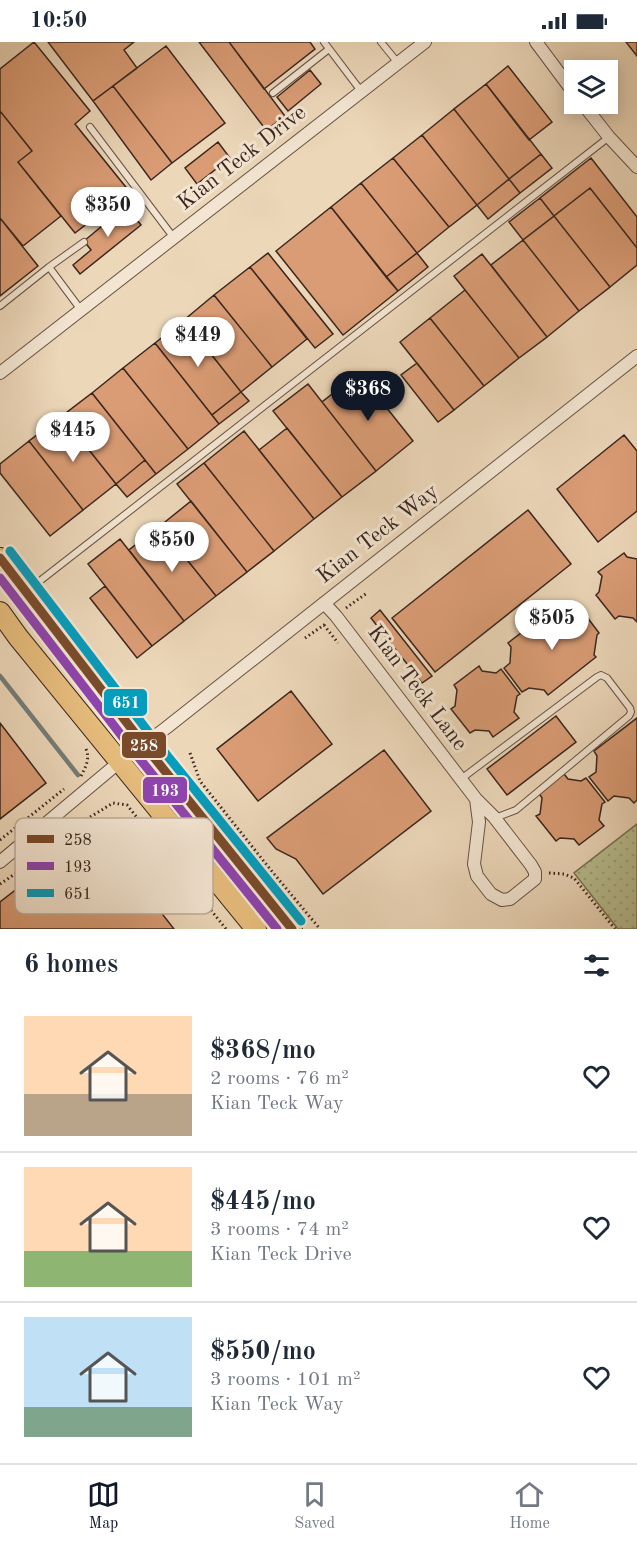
<!DOCTYPE html>
<html lang="en">
<head>
<meta charset="utf-8">
<style>
  body { margin:0; font-family:"Old Standard TT",serif; background:#f6f6f7; color:#1f2937; height:100vh; display:flex; flex-direction:column; font-size:22px; white-space:nowrap }
  * { box-sizing:border-box; margin:0 }
  p { font-size:20px; color:#747a83 }
  .icon { flex:none; width:33px; height:33px; fill:none; stroke:currentColor; stroke-width:2; stroke-linecap:round; stroke-linejoin:round }
  .map { position:relative; height:887px; overflow:hidden }
  .drawer { display:flex; flex-direction:column; background:#fff; flex:1 }
  .drawer>* { flex:none }
  .fabs { position:absolute; left:564px; top:18px; display:grid; gap:12px }
  .fabs a { display:grid; place-items:center; width:54px; height:54px; border-radius:0px; background:#fff; box-shadow:0 3px 15px #0003; font-size:30px }
  .price { position:absolute; translate:-50% -51px; padding:0 14px; border-radius:21px; background:#fff; color:#222; font-size:20px; line-height:39px; filter:drop-shadow(0 2px 3px #0008) }
  .price::after { content:''; position:absolute; left:50%; top:36px; width:18px; height:14px; margin-left:-9px; background:inherit; clip-path:polygon(0 0,100% 0,50% 100%) }
  .price.active { background:#111827; color:#fff }
  ul { padding:0; list-style:none }
  li { display:flex; align-items:center; gap:18px; height:150px; padding:0 24px }
  li+li { border-top:2px solid #e0e1e3 }
  li span { display:grid; place-items:center; flex:none; width:168px; height:120px; border-radius:0px; color:#555 }
  li>.icon { margin-inline-start:auto }
  span .icon { width:72px; height:72px; fill:#fffc; stroke-width:1 }
  li b { font-size:26px }
  h2 { display:flex; justify-content:space-between; align-items:center; height:72px; padding:0 24px; font-size:26px }
  .status { display:flex; justify-content:space-between; align-items:center; height:42px; padding:0 30px; background:#fff; direction:ltr }
  .status svg { height:16px; fill:currentColor }
  .tab-bar { display:flex; justify-content:space-around; align-items:center; height:84px; border-top:2px solid #e0e1e3; background:#fff; font-size:16px; color:#747a83 }
  .tab-bar a { display:grid; justify-items:center; gap:3px }
  .tab-bar .active { color:#111827 }
  .map>svg:first-child { display:block }
</style>
</head>
<body>
<div class="status"><b>10:50</b><svg viewBox="0 0 49 12"><path d="M0 12V9h3v3zM5 12V6h3v6zM10 12V3h3v9zM15 12V0h3v12zM26 1h20v11H26zM47 4h2v5h-2z"/></svg></div>
<div class="map">
<svg width="637" height="887" viewBox="0 0 637 887">
  <defs>
    <pattern id="grass-dots" width="8" height="8" patternUnits="userSpaceOnUse" patternTransform="scale(1.5)"><rect width="8" height="8" fill="#b7be90"/><path d="M2 2h.1M6 6h.1" fill="none" stroke="#9ea37c" stroke-width="1.8" stroke-linecap="round"/></pattern>
  </defs>
  <rect width="100%" height="100%" fill="#ecd7b9"/>
  <filter id="stains"><feTurbulence type="fractalNoise" baseFrequency=".00333" numOctaves="4"/><feColorMatrix values="0 0 0 0 .2 0 0 0 0 .09 0 0 0 0 .02 0 0 0 .5 -.17"/></filter>
  <radialGradient id="worn" r=".72"><stop offset=".6" stop-color="#630" stop-opacity="0"/><stop offset="1" stop-color="#630" stop-opacity=".3"/></radialGradient>
  <!-- grass -->
  <path fill="url(#grass-dots)" stroke="#787257" stroke-width="1.5" d="M637 782V887H618L574 831Z"/>
  <g fill="none" stroke-linecap="round" stroke-linejoin="round">
    <!-- stream -->
    <path stroke="#747e7a" stroke-width="4.5" d="M0 634 78 733"/>
  </g>
  <!-- building -->
  <path fill="#da9c75" stroke="#3a261e" stroke-width="1.5" d="M34 0 90 69 75 82 129 149 75 191 18 120 32 109 0 69V27Z
    M48 0H134L124 8 137 26 93 59Z
    M199 0H229L285 74 266 88Z
    M229 0H310L315 7 264 47Z
    M626 0H637V14Z
    M166 4 225 81 172 121 113 44Z
    M508 24 552 80 529 98 486 42Z
    M310 28 321 42 288 69 277 55Z
    M486 42 541 112 509 137 454 67Z
    M113 44 172 121 151 138 93 59Z
    M454 67 509 137 477 163 422 93Z
    M0 69 32 109 18 120 61 174 23 204 0 176Z
    M422 93 477 163 449 185 393 116Z
    M218 100 230 116 197 142 185 126Z
    M541 112 552 126 520 151 509 137Z
    M393 116 449 185 417 211 361 141Z
    M591 116 637 175V206L590 146 554 174 540 156Z
    M509 137 520 151 488 177 477 163Z
    M361 141 417 211 386 235 331 165Z
    M590 146 637 206V223L610 245 554 174Z
    M540 156 554 174 523 198 509 180Z
    M126 164 141 183 80 232 73 223 91 208 84 199Z
    M331 165 398 249 343 293 276 209Z
    M554 174 610 245 579 269 523 198Z
    M0 176 38 224 0 254Z
    M523 198 579 269 547 295 491 223Z
    M268 211 333 292 315 306 250 225Z
    M417 211 428 225 398 249 386 235Z
    M482 212 547 295 519 316 454 234Z
    M250 225 307 297 272 325 214 253Z
    M465 248 519 316 484 344 430 276Z
    M214 253 272 325 241 350 184 278Z
    M430 276 484 344 454 368 400 300Z
    M184 278 241 350 212 373 155 301Z
    M155 301 219 382 188 407 123 326Z
    M417 321 454 368 438 380 401 333Z
    M123 326 188 407 156 432 92 351Z
    M359 331 413 399 376 429 322 360Z
    M308 342 376 429 342 455 273 369Z
    M241 350 249 359 219 382 212 373Z
    M92 351 145 418 116 442 62 374Z
    M62 374 116 442 83 468 29 399Z
    M287 386 342 455 314 477 259 408Z
    M244 389 314 477 274 509 204 421Z
    M624 393 637 409V469L598 500 557 447Z
    M29 399 83 468 50 494 0 431V422Z
    M145 418 156 432 127 455 116 442Z
    M204 421 274 509 247 530 177 442Z
    M191 459 247 530 216 554 160 484Z
    M528 468 571 522 435 630 392 576Z
    M160 484 216 554 184 579 129 508Z
    M120 497 184 579 152 604 88 522Z
    M624 511 627 515 637 517V580L633 576 619 574 615 577 596 553 599 550 602 534 598 530Z
    M105 544 152 604 137 616 90 556Z
    M556 564 560 568 574 572 581 567 599 591 597 593 594 613 596 615 548 653 544 648 529 646 522 650 504 626 510 621 511 605 508 601Z
    M380 568 432 634 422 641 371 576Z
    M479 624 482 629 496 631 501 627 520 652 517 654 514 670 519 676 493 695 489 689 475 688 470 691 451 667 455 664 457 648 454 643Z
    M291 649 332 702 258 759 217 707Z
    M556 674 576 700 507 753 487 727Z
    M637 676V758L634 761 629 756 614 754 608 759 589 735 596 730 597 714 594 709Z
    M0 681 46 741 0 777Z
    M384 708 431 769 323 852 296 817 276 807 267 796Z
    M564 732 568 737 581 739 586 736 605 760 602 762 599 778 604 784 579 803 574 797 560 796 556 799 536 774 540 772 542 756 539 751Z
    M81 797 92 811 106 800 174 887H0V860Z"/>
  <g fill="none" stroke-linecap="round" stroke-linejoin="round">
    <!-- lane casing -->
    <g stroke="#665245" stroke-width="8">
      <path id="lane" d="M324 0 361 49
        M381 0 398 21
        M273 51 329 7
        M90 85 174 196
        M49 225 81 268
        M0 264 49 225 84 200
        M27 549 609 95
        M461 737 597 635 601 633 607 636 630 666 631 670 629 674 516 768 495 776"/>
    </g>
    <!-- street casing -->
    <g stroke="#665245" stroke-width="14">
      <path id="street" d="M536 0 574 51
        M583 62 609 95 637 125
        M0 331 425 0
        M324 561 336 574 476 757 494 775 531 823 535 830V837L510 857 502 858 491 852 477 834 474 822 479 780 476 757
        M0 820 111 727 166 686 637 314"/>
    </g>
    <!-- primary casing -->
    <g stroke="#3a261e" stroke-width="22">
      <path id="primary" d="M0 516 144 703 292 887
        M0 570 18 595 256 887"/>
    </g>
    <!-- path -->
    <path stroke="#3a261e" stroke-width="3" stroke-dasharray="1.5 3" stroke-linecap="butt" d="M346 566 367 551
      M324 583 338 601
      M305 596 327 581
      M190 711 200 739 270 827 320 887
      M81 734C86 724 90 717 86 707
      M0 798 64 747
      M549 831 564 832 574 836 615 887
      M0 842 43 813 82 780 113 761 127 763 226 887"/>
    <!-- lane -->
    <use href="#lane" stroke="#f3e5d2" stroke-width="6"/>
    <!-- street -->
    <use href="#street" stroke="#f3e5d2" stroke-width="12"/>
    <!-- primary -->
    <use href="#primary" stroke="#e6bc7c" stroke-width="20"/>
    <!-- bus-1 casing -->
    <g stroke="#f3e5d2" stroke-width="14">
      <path id="bus-1" d="M0 516 144 703 292 887"/>
    </g>
    <!-- bus-2 casing -->
    <g stroke="#f3e5d2" stroke-width="14">
      <path id="bus-2" d="M0 536 135 711 277 887"/>
    </g>
    <!-- bus-3 casing -->
    <g stroke="#f3e5d2" stroke-width="14">
      <path id="bus-3" d="M10 509 153 696 301 879"/>
    </g>
    <!-- bus-1 -->
    <use href="#bus-1" stroke="#7a4b2a" stroke-width="9"/>
    <!-- bus-2 -->
    <use href="#bus-2" stroke="#8e44ad" stroke-width="9"/>
    <!-- bus-3 -->
    <use href="#bus-3" stroke="#069cbc" stroke-width="9"/>
  </g>
  <g text-anchor="middle" dominant-baseline="central" stroke-width="6" stroke-linejoin="round" paint-order="stroke">
    <!-- street labels -->
    <g font-size="22" fill="#3a261e" stroke="#f3e5d2">
      <text transform="translate(242 116) rotate(-38)">Kian Teck Drive</text>
      <text transform="translate(378 492) rotate(-38)">Kian Teck Way</text>
      <text transform="translate(417 646) rotate(53)">Kian Teck Lane</text>
    </g>
  </g>
  <!-- legend -->
  <rect x="15" y="776" width="198" height="96" rx="9" fill="#f3e5d2" stroke="#bcac9c" stroke-width="1.5"/>
  <rect x="27" y="793" width="27" height="8" fill="#7a4b2a"/>
  <rect x="27" y="820" width="27" height="8" fill="#8e44ad"/>
  <rect x="27" y="847" width="27" height="8" fill="#069cbc"/>
  <g font-size="16" fill="#3a261e">
    <text x="64" y="803">258</text>
    <text x="64" y="830">193</text>
    <text x="64" y="857">651</text>
  </g>
  <g stroke="#f3e5d2" stroke-width="2">
    <rect x="103" y="646" width="45" height="29" rx="6" fill="#069cbc"/>
    <rect x="121" y="689" width="46" height="28" rx="6" fill="#7a4b2a"/>
    <rect x="142" y="734" width="46" height="28" rx="6" fill="#8e44ad"/>
  </g>
  <g font-size="16" text-anchor="middle" font-weight="bold" fill="#fff">
    <text x="126" y="666">651</text>
    <text x="144" y="709">258</text>
    <text x="165" y="754">193</text>
  </g>
  <rect width="100%" height="100%" filter="url(#stains)"/>
  <rect width="100%" height="100%" fill="url(#worn)"/>
</svg>
<div class="fabs">
<a><svg class="icon" aria-label="layers" viewBox="0 0 24 24"><path d="M12 4l9 5-9 5-9-5zM3 14l9 5 9-5"/></svg></a>
</div>
<b class="price" style="left:108px;top:196px">$350</b>
<b class="price" style="left:198px;top:326px">$449</b>
<b class="price active" style="left:368px;top:380px">$368</b>
<b class="price" style="left:73px;top:421px">$445</b>
<b class="price" style="left:172px;top:531px">$550</b>
<b class="price" style="left:552px;top:609px">$505</b>
</div>
<section class="drawer">
<h2>6 homes<svg class="icon" aria-label="filters" viewBox="0 0 24 24"><path d="M4 7h16M4 17h16"/><circle cx="9" cy="7" r="2"/><circle cx="15" cy="17" r="2"/></svg></h2>
<ul>
<li><span style="background:linear-gradient(#ffd9b3 65%,#b9a48a 0)"><svg class="icon" aria-label="home" viewBox="0 0 24 24"><path d="M3 11l9-7 9 7M6 9v11h12V9"/></svg></span><div><b>$368/mo</b><p>2 rooms · 76 m²</p><p>Kian Teck Way</p></div><svg class="icon" aria-label="heart" viewBox="0 0 24 24"><path d="M12 20l-8-8c-3-5 5-10 8-4 3-6 11-1 8 4z"/></svg></li>
<li><span style="background:linear-gradient(#ffd9b3 70%,#8fb573 0)"><svg class="icon" aria-label="home" viewBox="0 0 24 24"><path d="M3 11l9-7 9 7M6 9v11h12V9"/></svg></span><div><b>$445/mo</b><p>3 rooms · 74 m²</p><p>Kian Teck Drive</p></div><svg class="icon" aria-label="heart" viewBox="0 0 24 24"><path d="M12 20l-8-8c-3-5 5-10 8-4 3-6 11-1 8 4z"/></svg></li>
<li><span style="background:linear-gradient(#bfe0f5 75%,#7fa58c 0)"><svg class="icon" aria-label="home" viewBox="0 0 24 24"><path d="M3 11l9-7 9 7M6 9v11h12V9"/></svg></span><div><b>$550/mo</b><p>3 rooms · 101 m²</p><p>Kian Teck Way</p></div><svg class="icon" aria-label="heart" viewBox="0 0 24 24"><path d="M12 20l-8-8c-3-5 5-10 8-4 3-6 11-1 8 4z"/></svg></li>
</ul>
</section>
<nav class="tab-bar">
<a class="active"><svg class="icon" aria-label="map" viewBox="0 0 24 24"><path d="M3 6l6-2 6 2 6-2v14l-6 2-6-2-6 2zM9 4v14M15 6v14"/></svg>Map</a>
<a><svg class="icon" aria-label="saved" viewBox="0 0 24 24"><path d="M7 4h10v16l-5-4-5 4z"/></svg>Saved</a>
<a><svg class="icon" aria-label="home" viewBox="0 0 24 24"><path d="M3 11l9-7 9 7M6 9v11h12V9"/></svg>Home</a>
</nav>
</body>
</html>
